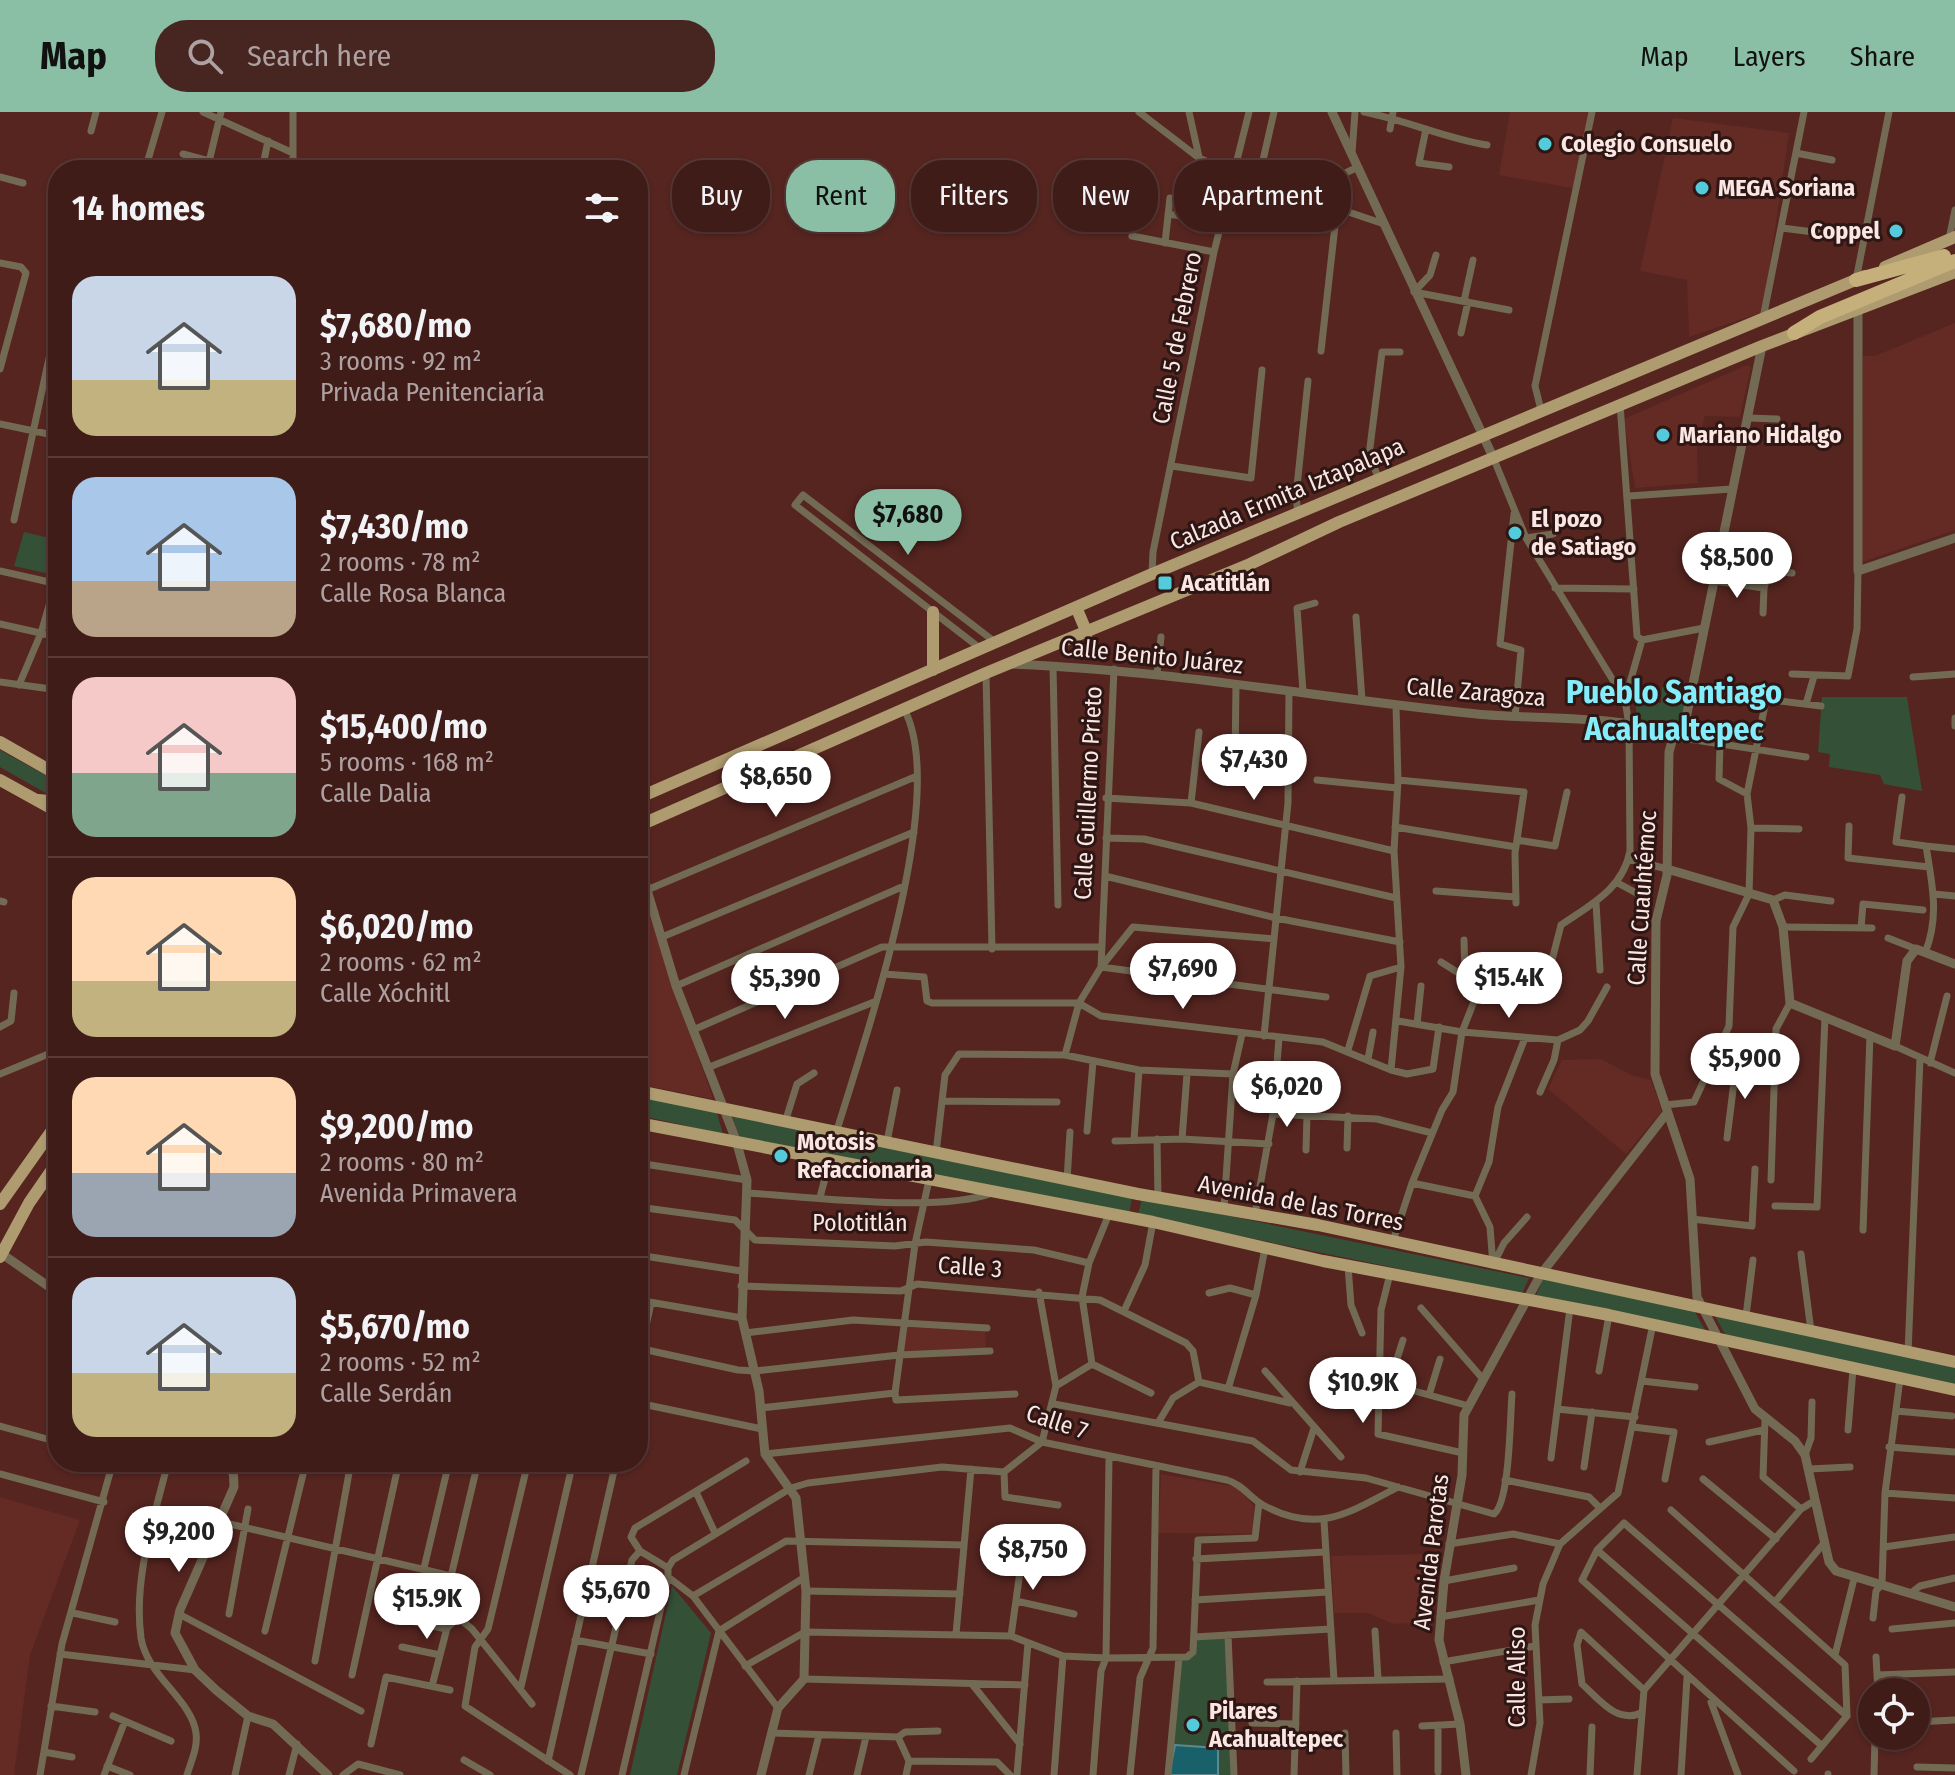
<!DOCTYPE html>
<html lang="en">
<head>
<meta charset="utf-8">
<style>
  body { margin:0; font-family:"Fira Sans Condensed",sans-serif; background:#472521; color:#f1f3f6; height:100vh; display:flex; flex-direction:column; font-size:30px; white-space:nowrap }
  * { box-sizing:border-box; margin:0 }
  p { font-size:26px; color:#aea1a2 }
  .icon { flex:none; width:44px; height:44px; fill:none; stroke:currentColor; stroke-width:2; stroke-linecap:round; stroke-linejoin:round }
  .map { position:relative; flex:1; overflow:hidden }
  .drawer { position:absolute; left:48px; top:48px; width:600px; height:1312px; display:flex; flex-direction:column; background:#401c18; border-radius:32px; box-shadow:0 2px 6px #0004,0 0 0 2px #593a37 }
  .drawer>* { flex:none }
  .hud { position:absolute; left:672px; top:48px; width:760px; height:72px; display:flex; gap:16px }
  .buttons { position:absolute; left:1858px; top:1566px; display:grid; gap:16px }
  .buttons a { display:grid; place-items:center; width:72px; height:72px; border-radius:50%; background:#401c18; box-shadow:0 2px 6px #0004,0 0 0 2px #593a37; font-size:40px }
  .price { position:absolute; translate:-50% -68px; padding:0 18px; border-radius:28px; background:#fff; color:#222; font-size:26px; line-height:52px; filter:drop-shadow(0 2px 4px #0008) }
  .price::after { content:''; position:absolute; left:50%; top:48px; width:24px; height:18px; margin-left:-12px; background:inherit; clip-path:polygon(0 0,100% 0,50% 100%) }
  .price.current { background:#8abfa5; color:#111 }
  ul { padding:0; list-style:none }
  li { display:flex; align-items:center; gap:24px; height:200px; padding:0 24px }
  li+li { border-top:2px solid #593a37 }
  li span { display:grid; place-items:center; flex:none; width:224px; height:160px; border-radius:24px; color:#555 }
  li>.icon { margin-inline-start:auto }
  span .icon { width:96px; height:96px; fill:#fffc; stroke-width:1 }
  li b { font-size:34px }
  h2 { display:flex; justify-content:space-between; align-items:center; height:96px; padding:0 24px; font-size:34px }
  .chip { padding:0 28px; border-radius:32px; background:#401c18; box-shadow:0 2px 6px #0004,0 0 0 2px #593a37; font-size:28px; line-height:72px }
  .chip.current { background:#8abfa5; color:#111 }
  header { display:flex; align-items:center; gap:48px; box-sizing:border-box; height:112px; padding:0 40px; background:#8abfa5; color:#111 }
  header strong { font-size:38px }
  nav { display:flex; gap:44px; margin-inline-start:auto; font-size:28px }
  .search { width:560px; height:72px; background:#472521; display:flex; align-items:center; gap:20px; box-sizing:border-box; padding:0 28px; border-radius:32px; color:#aea1a2; font-size:30px }
  .map>svg:first-child { display:block }
</style>
</head>
<body>
<header>
<strong>Map</strong>
<div class="search"><svg class="icon" aria-label="search" viewBox="0 0 24 24"><circle cx="10" cy="10" r="6"/><path d="M15 15l6 6"/></svg>Search here</div>
<nav><a>Map</a><a>Layers</a><a>Share</a></nav>
</header>
<div class="map">
<svg width="1955" height="1663" viewBox="0 0 1955 1663">
  <rect width="100%" height="100%" fill="#562520"/>
  <!-- built -->
  <path fill="#642a24" d="M1510 0H1590L1577 77 1499 63Z
    M1673 6 1789 21 1763 200 1689 225 1687 168 1640 159Z
    M1955 211V418L1862 450 1863 244H1875Z
    M1747 253 1751 255 1740 305 1705 304 1697 336 1698 371 1635 376 1624 307Z
    M638 751 650 805 713 987 638 972Z
    M1601 947 1631 963 1651 968 1662 999 1626 1042 1548 977 1562 948Z
    M906 1212 985 1218 986 1237 903 1242Z
    M1161 1362 1237 1375 1254 1394 1253 1422 1158 1421Z
    M0 1385 80 1408 30 1543 14 1663H0Z
    M1422 1442 1424 1488 1420 1501 1413 1511 1393 1512 1368 1501H1334L1331 1444Z"/>
  <!-- green -->
  <path fill="#345138" d="M24 420 58 428 50 462 14 454Z
    M1662 575 1689 577 1680 615 1638 611 1635 589 1661 591Z
    M1822 585H1907L1922 679 1884 672 1880 663 1829 655 1830 642 1818 640Z
    M0 638 58 670V688L0 655Z
    M638 982 716 998 723 1022 638 1003Z
    M730 999 1132 1086 1129 1102 740 1025Z
    M1142 1086 1529 1166 1522 1182 1138 1103Z
    M1543 1167 1693 1197 1707 1221 1535 1186Z
    M1715 1204 1955 1254V1272L1726 1224Z
    M672 1474 711 1521 677 1663H630Z
    M1194 1525H1226L1232 1663H1168L1179 1546 1191 1544Z"/>
  <!-- water -->
  <path fill="#19616a" stroke="#5c898e" stroke-width="2" d="M1175 1633 1218 1636V1663H1169Z"/>
  <g fill="none" stroke-linecap="round" stroke-linejoin="round">
    <!-- minor -->
    <path stroke="#736a54" stroke-width="7" d="M203 0 293 41
      M293 0V58
      M1139 0 1199 46 1233 61 1384 112
      M1189 0 1199 45
      M1364 0C1406 8 1444 26 1487 33
      M1390 17 1393 0
      M1426 17 1419 51 1449 55
      M91 19 96 0
      M1352 41 1355 0
      M1796 41 1832 48
      M183 42 209 49
      M145 58 162 0
      M207 58 221 0
      M262 58 268 29
      M0 65 23 71
      M1258 70 1274 0
      M1335 75 1339 64 1358 55
      M1168 102 1188 105
      M1782 116 1829 122
      M1132 124 1214 140
      M1949 127 1955 98
      M1165 131 1170 86
      M0 151 21 155 26 161 0 257
      M1856 168 1889 0
      M1414 180 1509 198
      M1414 180 1430 163 1436 143
      M1464 189 1473 148
      M1763 206 1804 0
      M1461 221 1468 190
      M1321 239 1337 96
      M1620 292 1637 524 1642 528 1625 588
      M1541 298 1535 274 1592 0
      M1748 306 1777 307
      M0 312 58 324
      M1172 354 1251 366 1262 258
      M1379 367 1369 343 1382 240H1400
      M1629 384 1732 377
      M1298 402 1296 384 1308 269
      M1514 402 1500 532 1521 538 1515 605
      M14 408 58 205
      M1526 426 1553 422
      M0 459 58 472
      M1152 462 1153 440 1214 140 1249 0
      M1714 469 1764 476
      M1555 476 1634 477
      M1763 501 1764 476 1769 459 1792 461
      M1356 505 1362 588
      M0 512 58 525
      M1642 528 1704 516
      M981 537 795 393 803 383 995 530
      M1053 554 1058 793
      M986 561 992 837
      M1157 562 1161 525
      M1792 562 1848 564 1857 517 1858 459
      M1913 565 1955 562
      M0 570 58 578
      M19 573 41 521 58 463
      M1692 578 1821 594
      M1303 580 1297 496 1315 491
      M1806 592 1814 564
      M1955 606V614
      M1682 626 1806 645
      M1720 632 1719 667 1747 682
      M1235 652 1236 572
      M1317 668 1397 676
      M1398 668 1524 680 1515 741 1516 791
      M1902 685 1896 730 1926 734C1932 772 1940 804 1925 841
      M1106 686 1191 691 1394 739
      M1191 691 1199 620
      M1849 714 1848 746 1929 755
      M1395 715 1516 735
      M1751 716 1799 717
      M1106 726 1144 727 1396 786
      M1517 728 1555 734 1567 680
      M1926 734 1955 737
      M1629 747 1667 757
      M1105 764 1276 806 1400 830
      M1616 770 1638 782
      M647 778 917 664
      M1436 779 1516 785
      M1934 782 1955 784
      M1773 788 1785 783 1831 789
      M0 789 4 790
      M1596 791 1600 858
      M1783 815 1872 816
      M1861 816 1863 792 1923 798
      M662 825 914 720
      M1888 826 1916 837
      M1274 827 1133 815 1101 855 1326 885
      M1464 828 1465 865 1482 869
      M1441 850 1465 865
      M884 862 924 865 927 889 932 891H1079L1101 904 1323 930 1391 958 1407 962 1433 957 1439 915
      M676 874 904 774
      M1398 909 1462 920 1558 928 1580 918 1588 909 1607 875
      M1417 912 1421 874
      M0 915 11 909 14 881
      M693 918 882 835H1102
      M1264 924 1288 691 1289 579
      M1895 934 1955 961
      M1348 938 1370 864 1401 855
      M1065 943 1079 891 1101 855 1114 557
      M1368 947 1373 920
      M1930 951 1947 884
      M707 956 874 890
      M1391 958 1401 855 1394 739 1398 668 1396 593
      M0 962 58 938
      M1540 980 1554 948 1558 928
      M942 989 1057 990
      M1665 993 1694 990 1729 914 1733 815 1749 782 1751 716 1747 682 1766 588
      M1273 1002 1377 1007 1432 1021
      M786 1007 797 972 814 961
      M837 1018C865 926 950 682 904 597
      M1087 1019 1093 950
      M1727 1026 1734 970 1748 960 1774 963
      M1157 1027 1158 1086
      M1182 1027 1187 962
      M1134 1028 1139 958
      M1115 1029 1182 1027 1269 1032
      M887 1030 897 978
      M1347 1036 1348 1004
      M1306 1038 1307 1003
      M936 1041 945 963 959 942 1065 943 1139 958 1233 962
      M638 1051 747 1068
      M1067 1068 1070 1020
      M1771 1068 1776 917 1790 891
      M1412 1071 1475 1084 1490 1115 1493 1153
      M748 1081C808 1085 940 1101 992 1081
      M1475 1084 1489 1050 1498 995 1525 926
      M820 1085 830 1048
      M1775 1094 1817 1095 1825 905
      M638 1095 735 1108 755 1128 895 1134 926 1130 1034 1138 1089 1151
      M1224 1096 1233 962 1242 922
      M1255 1102 1273 1002 1279 926
      M1692 1107 1752 1114 1755 1057
      M1863 1118 1870 923
      M1393 1129 1412 1071 1442 998 1453 980 1462 920 1482 869 1552 848 1561 813C1590 793 1623 777 1630 739L1629 613 1625 588 1526 426 1493 345
      M1801 1142 1811 1219
      M638 1143 741 1159
      M1496 1147 1504 1131 1527 1105
      M1348 1154 1351 1193 1362 1221
      M741 1174 901 1179 917 1172 1100 1188 1186 1231 1193 1239 1199 1270
      M1039 1180 1056 1274 1042 1330
      M1209 1181 1230 1176 1256 1183
      M638 1188 742 1206
      M1421 1196 1483 1267
      M1381 1197 1378 1322 1463 1341
      M1381 1198 1390 1162
      M1124 1199 1145 1153 1153 1110
      M1746 1204 1753 1148
      M745 1221 853 1208 987 1216
      M1403 1228 1389 1272 1469 1294
      M638 1236 738 1258 755 1259 899 1243 990 1239
      M1908 1241 1920 946
      M638 1251 651 1191
      M1092 1252 1082 1185 1089 1151 1109 1102
      M1092 1252 1151 1281
      M1265 1259 1341 1345
      M1599 1259 1609 1203
      M1642 1269 1695 1275
      M1199 1270 1290 1291
      M1056 1274 1092 1252
      M1228 1277 1256 1183 1265 1136
      M895 1281 915 1132 929 1068
      M895 1281 896 1288 1015 1282
      M1429 1283 1440 1247
      M638 1291 762 1317
      M1054 1292 1253 1329 1291 1358 1366 1366 1494 1402C1510 1390 1510 1305 1512 1282
      M761 1296 895 1281
      M1557 1297 1635 1305
      M1896 1299 1952 1304
      M1765 1307 1763 1365 1801 1397
      M1158 1311 1173 1286 1199 1270
      M0 1314 58 1330
      M1633 1315 1674 1320 1665 1367
      M1848 1318 1853 1257
      M1709 1330 1763 1318
      M1889 1335 1955 1340
      M765 1342 1010 1316 1042 1330 1227 1368C1243 1373 1249 1385 1263 1393 1319 1423 1348 1401 1398 1375
      M1805 1343 1811 1326 1812 1290
      M1551 1346 1570 1196
      M746 1349 635 1416 631 1425 640 1439 668 1456V1465L693 1484 778 1596
      M168 1350C154 1407 133 1466 141 1526 147 1564 192 1588 196 1621 198 1636 191 1649 187 1663
      M209 1350 234 1361
      M478 1350 444 1494 472 1517 532 1592
      M528 1350 488 1517 475 1535 465 1594 570 1663
      M1584 1355 1592 1300
      M1809 1357 1850 1355
      M1004 1360 1005 1385 1058 1393
      M1300 1360 1314 1316
      M0 1362 104 1390
      M1703 1367 1776 1427
      M1505 1368 1589 1385 1599 1395
      M696 1380 715 1421
      M1885 1381 1955 1386
      M1671 1398 1845 1553 1847 1604 1811 1647
      M217 1409 451 1464
      M1324 1409 1334 1568
      M150 1425 207 1435
      M1449 1432 1513 1422 1560 1432
      M1884 1435 1955 1425
      M1597 1438 1821 1633
      M1196 1447 1325 1440
      M424 1456 449 1350
      M668 1456 673 1448 791 1376 808 1371 942 1355 1004 1360 1042 1330
      M1444 1469 1514 1456
      M806 1479 960 1482
      M1911 1481 1920 1474 1955 1466
      M693 1484 786 1429 964 1433
      M1195 1488 1328 1480
      M1016 1489 1074 1502
      M1775 1490 1824 1431
      M73 1501 115 1510
      M179 1502 361 1599
      M229 1502 248 1397
      M1440 1505 1539 1488
      M1873 1506 1876 1479 1882 1472 1885 1381 1900 1267
      M407 1508 446 1517
      M1892 1517 1955 1511
      M265 1519 306 1350
      M1375 1519 1378 1567
      M956 1522 971 1357
      M1228 1523 1234 1663
      M1011 1524 1024 1431
      M1194 1525 1331 1517
      M575 1528 651 1542
      M402 1535 440 1543
      M60 1542 195 1558
      M1835 1543 1854 1467
      M1876 1545 1878 1580
      M315 1549 351 1350
      M1443 1550 1535 1534
      M745 1554 805 1520 1011 1524 1063 1544 1106 1546 1187 1545 1193 1540 1198 1428 1255 1426 1259 1391
      M352 1563 399 1350
      M1877 1563 1955 1560
      M804 1567 1025 1573
      M1267 1570 1450 1567
      M972 1572 1020 1632
      M432 1574 447 1516 458 1506
      M521 1575 573 1350
      M1539 1588 1569 1587
      M1711 1590 1738 1663
      M51 1594 95 1600
      M1641 1601C1617 1612 1600 1588 1582 1572L1577 1533 1581 1520 1644 1578
      M113 1604 171 1629
      M1916 1610 1955 1608
      M1252 1611 1296 1612
      M1422 1614 1460 1612
      M771 1621 898 1625 905 1620 938 1619
      M1345 1621 1346 1663
      M1396 1621 1397 1663
      M898 1625 909 1649 906 1663
      M371 1632 386 1565 450 1578
      M44 1640 72 1645
      M464 1648 490 1663
      M548 1649 616 1350
      M909 1649 997 1650 1010 1663
      M107 1654 130 1663
      M1917 1655 1955 1656
      M1794 1659 1582 1468 1597 1438 1624 1411 1847 1604
      M1438 1660V1613
      M40 1663 62 1532 113 1350
      M104 1663 125 1609
      M235 1663 248 1604
      M289 1663 297 1632
      M343 1663 358 1652 400 1663
      M581 1663 632 1448 640 1439
      M622 1663 668 1465
      M684 1663 719 1519 805 1465
      M809 1663 819 1623
      M857 1663 866 1625
      M1017 1663 1028 1531
      M1054 1663 1063 1544
      M1093 1663 1101 1559 1106 1546 1109 1346
      M1130 1663 1140 1566 1153 1536 1156 1355
      M1168 1663 1179 1546
      M1294 1663 1297 1569
      M1531 1663 1540 1611 1535 1513 1543 1472 1560 1432 1618 1381 1653 1212
      M1590 1663 1592 1615
      M1637 1663 1644 1578 1801 1397 1814 1389
      M1681 1663 1687 1566
      M1828 1663V1662
      M1874 1663 1875 1624"/>
    <!-- tertiary -->
    <path stroke="#736a54" stroke-width="9" d="M1332 0 1493 345
      M1858 199V459L1955 426
      M1011 552C1168 558 1322 586 1477 602 1535 608 1631 602 1682 626L1762 234
      M1674 622 1669 640 1667 763 1656 809 1655 962 1690 1067 1697 1185 1755 1297 1795 1329 1805 1343 1829 1450 1836 1459 1955 1495
      M638 732 647 778 676 874 736 1028 747 1068 742 1206 759 1279 765 1342 796 1386 806 1479 804 1567 778 1596 761 1663
      M1667 757 1773 788 1783 815 1790 891 1895 934 1907 849 1916 837 1955 852
      M2 1142 58 1181
      M233 1350 234 1375 180 1498 175 1521 195 1558 216 1578 248 1604 273 1612 328 1663
      M1466 1663 1460 1612 1439 1528 1444 1469 1462 1363 1464 1303 1541 1162 1667 1001"/>
    <!-- primary -->
    <path stroke="#ae9b6f" stroke-width="12" d="M1885 155 1955 125
      M1076 495 1087 521
      M933 558V500
      M0 630 58 663
      M0 668 58 700
      M638 686 1152 462 1865 164
      M38 688 50 689 58 685
      M638 714 986 561 1250 452 1339 410 1762 234 1955 160
      M638 979 1138 1082 1318 1113 1955 1250
      M638 1011 1153 1110 1323 1149 1609 1203 1955 1278
      M0 1092 58 1010
      M0 1145 29 1091 58 1049"/>
    <!-- motorway -->
    <path stroke="#c5af7a" stroke-width="14" d="M1856 168 1944 144
      M1794 221 1820 205 1955 149"/>
  </g>
  <!-- markers -->
  <g fill="#53cbdb" stroke="#2d1613" stroke-width="3">
    <circle cx="1545" cy="32" r="8"/>
    <circle cx="1702" cy="76" r="8"/>
    <circle cx="1896" cy="119" r="8"/>
    <circle cx="1663" cy="323" r="8"/>
    <circle cx="1515" cy="421" r="8"/>
    <rect x="1157" y="463" width="16" height="16" rx="4"/>
    <circle cx="781" cy="1044" r="8"/>
    <circle cx="1193" cy="1613" r="8"/>
  </g>
  <g text-anchor="middle" dominant-baseline="central" stroke-width="6" stroke-linejoin="round" paint-order="stroke">
    <!-- poi labels -->
    <g font-size="24" font-weight="bold" fill="#fae6e3" stroke="#2d1613" text-anchor="start">
      <text x="1561" y="32">Colegio Consuelo</text>
      <text x="1718" y="76">MEGA Soriana</text>
      <text x="1880" y="119" text-anchor="end">Coppel</text>
      <text x="1679" y="323">Mariano Hidalgo</text>
      <text x="1531" y="407">El pozo<tspan x="1531" dy="28">de Satiago</tspan></text>
      <text x="1181" y="471">Acatitlán</text>
      <text x="797" y="1030">Motosis<tspan x="797" dy="28">Refaccionaria</tspan></text>
      <text x="1209" y="1599">Pilares<tspan x="1209" dy="28">Acahualtepec</tspan></text>
    </g>
    <!-- street labels -->
    <g font-size="24" fill="#fae6e3" stroke="#2d1613">
      <text transform="translate(1177 226) rotate(-79)">Calle 5 de Febrero</text>
      <text transform="translate(1287 382) rotate(-23)">Calzada Ermita Iztapalapa</text>
      <text transform="translate(1152 544) rotate(6)">Calle Benito Juárez</text>
      <text transform="translate(1476 580) rotate(5)">Calle Zaragoza</text>
      <text transform="translate(1088 681) rotate(-87)">Calle Guillermo Prieto</text>
      <text transform="translate(1642 786) rotate(-86)">Calle Cuauhtémoc</text>
      <text transform="translate(1301 1091) rotate(11)">Avenida de las Torres</text>
      <text x="860" y="1111">Polotitlán</text>
      <text transform="translate(970 1155) rotate(4)">Calle 3</text>
      <text transform="translate(1057 1310) rotate(18)">Calle 7</text>
      <text transform="translate(1431 1440) rotate(-83)">Avenida Parotas</text>
      <text transform="translate(1517 1565) rotate(-90)">Calle Aliso</text>
    </g>
    <!-- district labels -->
    <g font-size="32" font-weight="bold" fill="#83edfc" stroke="#2d1613">
      <text x="1674" y="580">Pueblo Santiago<tspan x="1674" dy="37">Acahualtepec</tspan></text>
    </g>
  </g>
</svg>
<div class="buttons">
<a><svg class="icon" aria-label="locate" viewBox="0 0 24 24"><circle cx="12" cy="12" r="6"/><path d="M12 2v4M12 18v4M2 12h4M18 12h4"/></svg></a>
</div>
<b class="price current" style="left:908px;top:445px">$7,680</b>
<b class="price" style="left:1737px;top:488px">$8,500</b>
<b class="price" style="left:1254px;top:690px">$7,430</b>
<b class="price" style="left:776px;top:707px">$8,650</b>
<b class="price" style="left:1183px;top:899px">$7,690</b>
<b class="price" style="left:1509px;top:908px">$15.4K</b>
<b class="price" style="left:785px;top:909px">$5,390</b>
<b class="price" style="left:1745px;top:989px">$5,900</b>
<b class="price" style="left:1287px;top:1017px">$6,020</b>
<b class="price" style="left:1363px;top:1313px">$10.9K</b>
<b class="price" style="left:179px;top:1462px">$9,200</b>
<b class="price" style="left:1033px;top:1480px">$8,750</b>
<b class="price" style="left:616px;top:1521px">$5,670</b>
<b class="price" style="left:427px;top:1529px">$15.9K</b>
<div class="hud">
<a class="chip">Buy</a>
<a class="chip current">Rent</a>
<a class="chip">Filters</a>
<a class="chip">New</a>
<a class="chip">Apartment</a>
</div>
<section class="drawer">
<h2>14 homes<svg class="icon" aria-label="filters" viewBox="0 0 24 24"><path d="M4 7h16M4 17h16"/><circle cx="9" cy="7" r="2"/><circle cx="15" cy="17" r="2"/></svg></h2>
<ul>
<li><span style="background:linear-gradient(#c9d6e8 65%,#c2b280 0)"><svg class="icon" aria-label="home" viewBox="0 0 24 24"><path d="M3 11l9-7 9 7M6 9v11h12V9"/></svg></span><div><b>$7,680/mo</b><p>3 rooms · 92 m²</p><p>Privada Penitenciaría</p></div></li>
<li><span style="background:linear-gradient(#a9c7e8 65%,#b9a48a 0)"><svg class="icon" aria-label="home" viewBox="0 0 24 24"><path d="M3 11l9-7 9 7M6 9v11h12V9"/></svg></span><div><b>$7,430/mo</b><p>2 rooms · 78 m²</p><p>Calle Rosa Blanca</p></div></li>
<li><span style="background:linear-gradient(#f6c9c9 60%,#7fa58c 0)"><svg class="icon" aria-label="home" viewBox="0 0 24 24"><path d="M3 11l9-7 9 7M6 9v11h12V9"/></svg></span><div><b>$15,400/mo</b><p>5 rooms · 168 m²</p><p>Calle Dalia</p></div></li>
<li><span style="background:linear-gradient(#ffd9b3 65%,#c2b280 0)"><svg class="icon" aria-label="home" viewBox="0 0 24 24"><path d="M3 11l9-7 9 7M6 9v11h12V9"/></svg></span><div><b>$6,020/mo</b><p>2 rooms · 62 m²</p><p>Calle Xóchitl</p></div></li>
<li><span style="background:linear-gradient(#ffd9b3 60%,#9aa5b1 0)"><svg class="icon" aria-label="home" viewBox="0 0 24 24"><path d="M3 11l9-7 9 7M6 9v11h12V9"/></svg></span><div><b>$9,200/mo</b><p>2 rooms · 80 m²</p><p>Avenida Primavera</p></div></li>
<li><span style="background:linear-gradient(#c9d6e8 60%,#c2b280 0)"><svg class="icon" aria-label="home" viewBox="0 0 24 24"><path d="M3 11l9-7 9 7M6 9v11h12V9"/></svg></span><div><b>$5,670/mo</b><p>2 rooms · 52 m²</p><p>Calle Serdán</p></div></li>
</ul>
</section>
</div>
</body>
</html>
